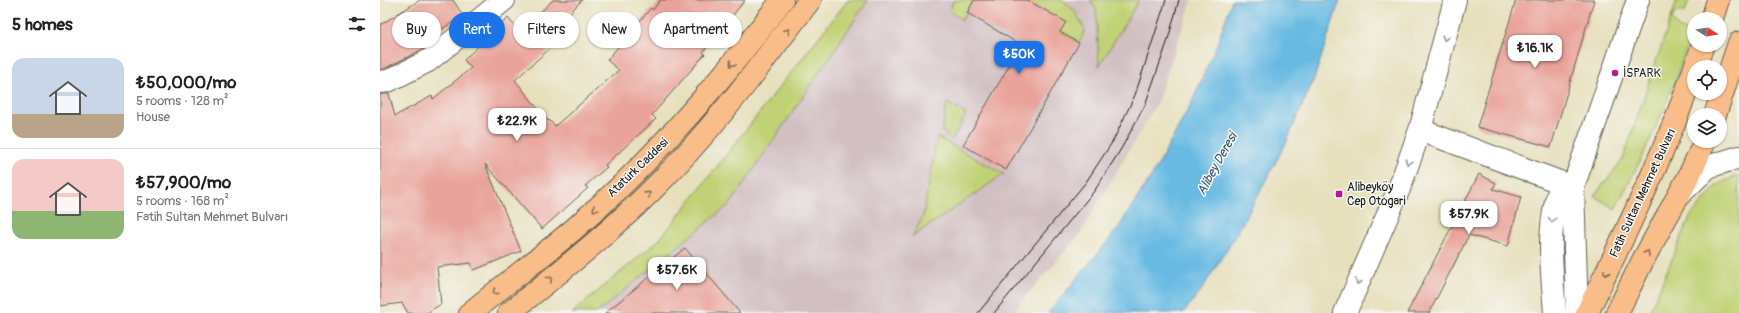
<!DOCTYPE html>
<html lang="en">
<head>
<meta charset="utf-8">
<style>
  body { margin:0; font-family:Pangolin,sans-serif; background:#f2f2f2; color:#202124; height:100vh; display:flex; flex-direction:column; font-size:15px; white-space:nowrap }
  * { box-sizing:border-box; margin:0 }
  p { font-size:13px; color:#757577 }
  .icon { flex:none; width:22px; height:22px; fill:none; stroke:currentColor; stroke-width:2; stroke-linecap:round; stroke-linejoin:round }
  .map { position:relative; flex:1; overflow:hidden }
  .drawer { display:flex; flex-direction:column; background:#fff; width:380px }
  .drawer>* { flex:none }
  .guide { position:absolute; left:12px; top:12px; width:380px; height:36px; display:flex; gap:8px }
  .needle { width:26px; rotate:102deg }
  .fabs { position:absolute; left:1307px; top:12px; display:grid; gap:8px }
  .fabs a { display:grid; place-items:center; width:40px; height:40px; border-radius:50%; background:#fff; box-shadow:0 1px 3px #0004; font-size:20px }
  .price { position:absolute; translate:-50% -34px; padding:0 9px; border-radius:8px; background:#fff; color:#222; font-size:13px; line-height:26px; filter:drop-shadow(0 1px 2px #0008) }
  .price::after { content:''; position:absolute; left:50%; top:24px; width:12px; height:9px; margin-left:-6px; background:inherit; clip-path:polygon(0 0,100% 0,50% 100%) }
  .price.on { background:#1a73e8; color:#fff }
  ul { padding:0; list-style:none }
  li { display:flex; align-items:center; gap:12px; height:100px; padding:0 12px }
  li+li { border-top:1px solid #e0e0e0 }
  li span { display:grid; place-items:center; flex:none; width:112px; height:80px; border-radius:12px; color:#555 }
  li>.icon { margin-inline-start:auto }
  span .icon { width:48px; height:48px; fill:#fffc; stroke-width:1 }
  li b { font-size:17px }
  h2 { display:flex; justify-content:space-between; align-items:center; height:48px; padding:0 12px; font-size:17px }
  .chip { padding:0 14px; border-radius:18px; background:#fff; box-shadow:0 1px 3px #0004; font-size:14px; line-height:36px }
  .chip.on { background:#1a73e8; color:#fff }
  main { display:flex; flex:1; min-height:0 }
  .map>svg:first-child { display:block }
</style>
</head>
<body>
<main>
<section class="drawer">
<h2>5 homes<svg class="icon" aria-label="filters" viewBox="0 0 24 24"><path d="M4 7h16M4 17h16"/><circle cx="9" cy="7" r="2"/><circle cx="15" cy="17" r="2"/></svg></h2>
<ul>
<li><span style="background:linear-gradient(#c9d6e8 70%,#b9a48a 0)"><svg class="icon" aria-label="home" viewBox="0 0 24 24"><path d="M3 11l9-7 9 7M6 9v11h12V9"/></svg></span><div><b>₺50,000/mo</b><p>5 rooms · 128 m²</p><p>House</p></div></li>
<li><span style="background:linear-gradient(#f6c9c9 65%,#8fb573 0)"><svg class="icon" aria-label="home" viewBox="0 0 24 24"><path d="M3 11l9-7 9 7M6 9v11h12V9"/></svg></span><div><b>₺57,900/mo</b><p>5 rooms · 168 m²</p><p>Fatih Sultan Mehmet Bulvarı</p></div></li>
</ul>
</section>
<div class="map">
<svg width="1359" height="313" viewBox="0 0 1359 313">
  <rect width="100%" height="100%" fill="#f6f6f2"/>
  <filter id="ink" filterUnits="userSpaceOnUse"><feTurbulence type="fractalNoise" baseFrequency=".025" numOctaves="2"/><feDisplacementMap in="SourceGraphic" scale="8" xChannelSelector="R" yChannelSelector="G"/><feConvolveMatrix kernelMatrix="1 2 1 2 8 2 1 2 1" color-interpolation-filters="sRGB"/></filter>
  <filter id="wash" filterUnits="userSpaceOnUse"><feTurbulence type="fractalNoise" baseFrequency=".012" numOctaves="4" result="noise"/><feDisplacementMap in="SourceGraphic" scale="16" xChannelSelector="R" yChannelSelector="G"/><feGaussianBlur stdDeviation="0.9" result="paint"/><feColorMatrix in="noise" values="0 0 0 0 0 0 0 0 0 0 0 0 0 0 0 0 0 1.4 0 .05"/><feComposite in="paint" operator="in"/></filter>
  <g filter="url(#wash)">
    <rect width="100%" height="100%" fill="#e7e0bd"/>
    <!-- industrial -->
    <path fill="#d2bfc1" d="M488 0H812L777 103 699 235 632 313H217L351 203Z"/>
    <!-- green -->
    <path fill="#c1d174" stroke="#6e7648" d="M468 0H488L351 203 217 313H192L280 239Z
      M573 0H594L582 20 570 12Z
      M647 0H683L695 11 705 30 699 43 680 32 685 22Z
      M710 0H759L719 66 716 9Z
      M1297 0H1309L1305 12H1295L1292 19 1298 28 1309 32C1309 43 1304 54 1301 64 1284 115 1260 162 1235 209L1214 196 1243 159Z
      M567 103 586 114 572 140 562 131Z
      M557 137 624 174 532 237 543 216Z
      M1359 175V313H1269L1310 217 1338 184Z"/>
    <!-- water -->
    <path fill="#68bae3" stroke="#426b80" d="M852 0H960L934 79 905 145 860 228 821 291 803 313H668L737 230 777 167 812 102 838 42Z"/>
    <g id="blocks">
      <!-- building -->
      <path fill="#e9a39a" d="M40 0H73L83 16 57 32 60 36 41 50 4 69H0V25Z
        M173 0H202L181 22 189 31 135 80 168 121 169 120 175 126 239 70 227 60 271 8 273 10 280 0H365L323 52 325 54 272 115 276 119 225 165 227 167 205 186 208 188 162 229 105 164 141 251 94 270 91 263 57 267 61 304 47 313H28L22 303 0 306V94H9L15 116 52 96 53 99 91 68 84 60 128 18 140 32Z
        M594 0H647L686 22 680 32 699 43 626 170 583 145 641 45 587 13Z
        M1136 0H1214L1171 147 1097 127Z
        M1099 174 1116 183 1113 189 1141 197 1128 246 1089 235 1049 313H1027Z
        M305 248 360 313H225Z"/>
    </g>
  </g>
  <g filter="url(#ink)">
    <use href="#blocks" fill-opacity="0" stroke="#636154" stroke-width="1"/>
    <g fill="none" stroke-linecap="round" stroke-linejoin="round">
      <!-- minor casing -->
      <g stroke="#636154" stroke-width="24">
        <path id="minor" d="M0 82 8 81 48 61 124 0
          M1040 130 1193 187
          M1300 194 1328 167 1359 157
          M965 313 1019 189 1040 130 1075 0
          M1175 313C1172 269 1165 225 1182 183
          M1197 313 1193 187 1258 0"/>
      </g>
      <!-- major casing -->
      <g stroke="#636154" stroke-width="24">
        <path id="major" d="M1332 19 1338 0
          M1315 67 1323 45
          M1335 115 1359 43
          M90 313C124 285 160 258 194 229 272 162 340 83 402 0
          M129 313C180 272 232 231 278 184 334 128 382 63 430 0
          M1207 313C1245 233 1285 154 1314 70
          M1237 313 1263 260 1308 178 1325 141"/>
      </g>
      <!-- minor -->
      <use href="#minor" stroke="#fff" stroke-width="22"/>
      <!-- major -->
      <use href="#major" stroke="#f8bd89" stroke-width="22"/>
      <!-- tram -->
      <path stroke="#1c1c1c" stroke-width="1" d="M598 313 706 182 733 141 755 95 786 0
        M614 313 715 190 741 149 765 105 787 43 799 0"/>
    </g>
    <!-- one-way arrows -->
    <defs><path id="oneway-chevron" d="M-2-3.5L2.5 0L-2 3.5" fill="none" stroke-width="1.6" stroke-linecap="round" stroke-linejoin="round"/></defs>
    <g stroke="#8a6c52">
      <use href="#oneway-chevron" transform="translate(407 31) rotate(-53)"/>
      <use href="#oneway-chevron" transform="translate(352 64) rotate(128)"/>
      <use href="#oneway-chevron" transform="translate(268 194) rotate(-44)"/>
      <use href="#oneway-chevron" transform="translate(215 209) rotate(137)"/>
      <use href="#oneway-chevron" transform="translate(1267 253) rotate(-61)"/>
      <use href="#oneway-chevron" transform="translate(1226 273) rotate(116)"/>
      <use href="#oneway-chevron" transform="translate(170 279) rotate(-39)"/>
      <use href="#oneway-chevron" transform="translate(115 292) rotate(141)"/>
    </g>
    <g stroke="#999">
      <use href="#oneway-chevron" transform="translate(1065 38) rotate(105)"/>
      <use href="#oneway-chevron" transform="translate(1028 162) rotate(110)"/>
      <use href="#oneway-chevron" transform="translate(1172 220) rotate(95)"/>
      <use href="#oneway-chevron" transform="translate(978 282) rotate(113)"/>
    </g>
  </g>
  <!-- markers -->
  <g fill="#b5179e" stroke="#f6f6f2" stroke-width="1.5">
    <circle cx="1235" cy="73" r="4"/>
    <rect x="955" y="190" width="8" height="8" rx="2"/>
  </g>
  <g text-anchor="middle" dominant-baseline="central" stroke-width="3" stroke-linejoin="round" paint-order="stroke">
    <!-- poi labels -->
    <g font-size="12" fill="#1c1c1c" stroke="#f6f6f2" text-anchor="start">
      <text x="1243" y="73">İSPARK</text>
      <text x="967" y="187">Alibeyköy<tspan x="967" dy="14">Cep Otogari</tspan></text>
    </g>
    <!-- street labels -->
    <g font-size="12" fill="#1c1c1c" stroke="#f6f6f2">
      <text transform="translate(258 168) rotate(-44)">Atatürk Caddesi</text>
      <text transform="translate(1263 193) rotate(-65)">Fatih Sultan Mehmet Bulvarı</text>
    </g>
    <!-- water labels -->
    <g font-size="13" font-style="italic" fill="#3a5b6c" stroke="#f6f6f2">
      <text transform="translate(837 164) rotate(-61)">Alibey Deresi</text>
    </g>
  </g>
</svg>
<div class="fabs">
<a><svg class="needle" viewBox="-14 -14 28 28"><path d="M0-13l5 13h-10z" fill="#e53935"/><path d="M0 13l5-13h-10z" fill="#757577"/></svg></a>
<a><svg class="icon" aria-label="locate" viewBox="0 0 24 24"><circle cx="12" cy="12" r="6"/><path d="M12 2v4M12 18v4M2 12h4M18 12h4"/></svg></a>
<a><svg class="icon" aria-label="layers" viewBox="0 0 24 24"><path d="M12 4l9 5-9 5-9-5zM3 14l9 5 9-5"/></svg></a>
</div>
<b class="price" style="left:1155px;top:69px">₺16.1K</b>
<b class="price on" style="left:639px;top:75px">₺50K</b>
<b class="price" style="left:137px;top:142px">₺22.9K</b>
<b class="price" style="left:1089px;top:235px">₺57.9K</b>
<b class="price" style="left:297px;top:291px">₺57.6K</b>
<div class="guide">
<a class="chip">Buy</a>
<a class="chip on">Rent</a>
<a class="chip">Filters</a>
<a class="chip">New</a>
<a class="chip">Apartment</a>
</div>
</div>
</main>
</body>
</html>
